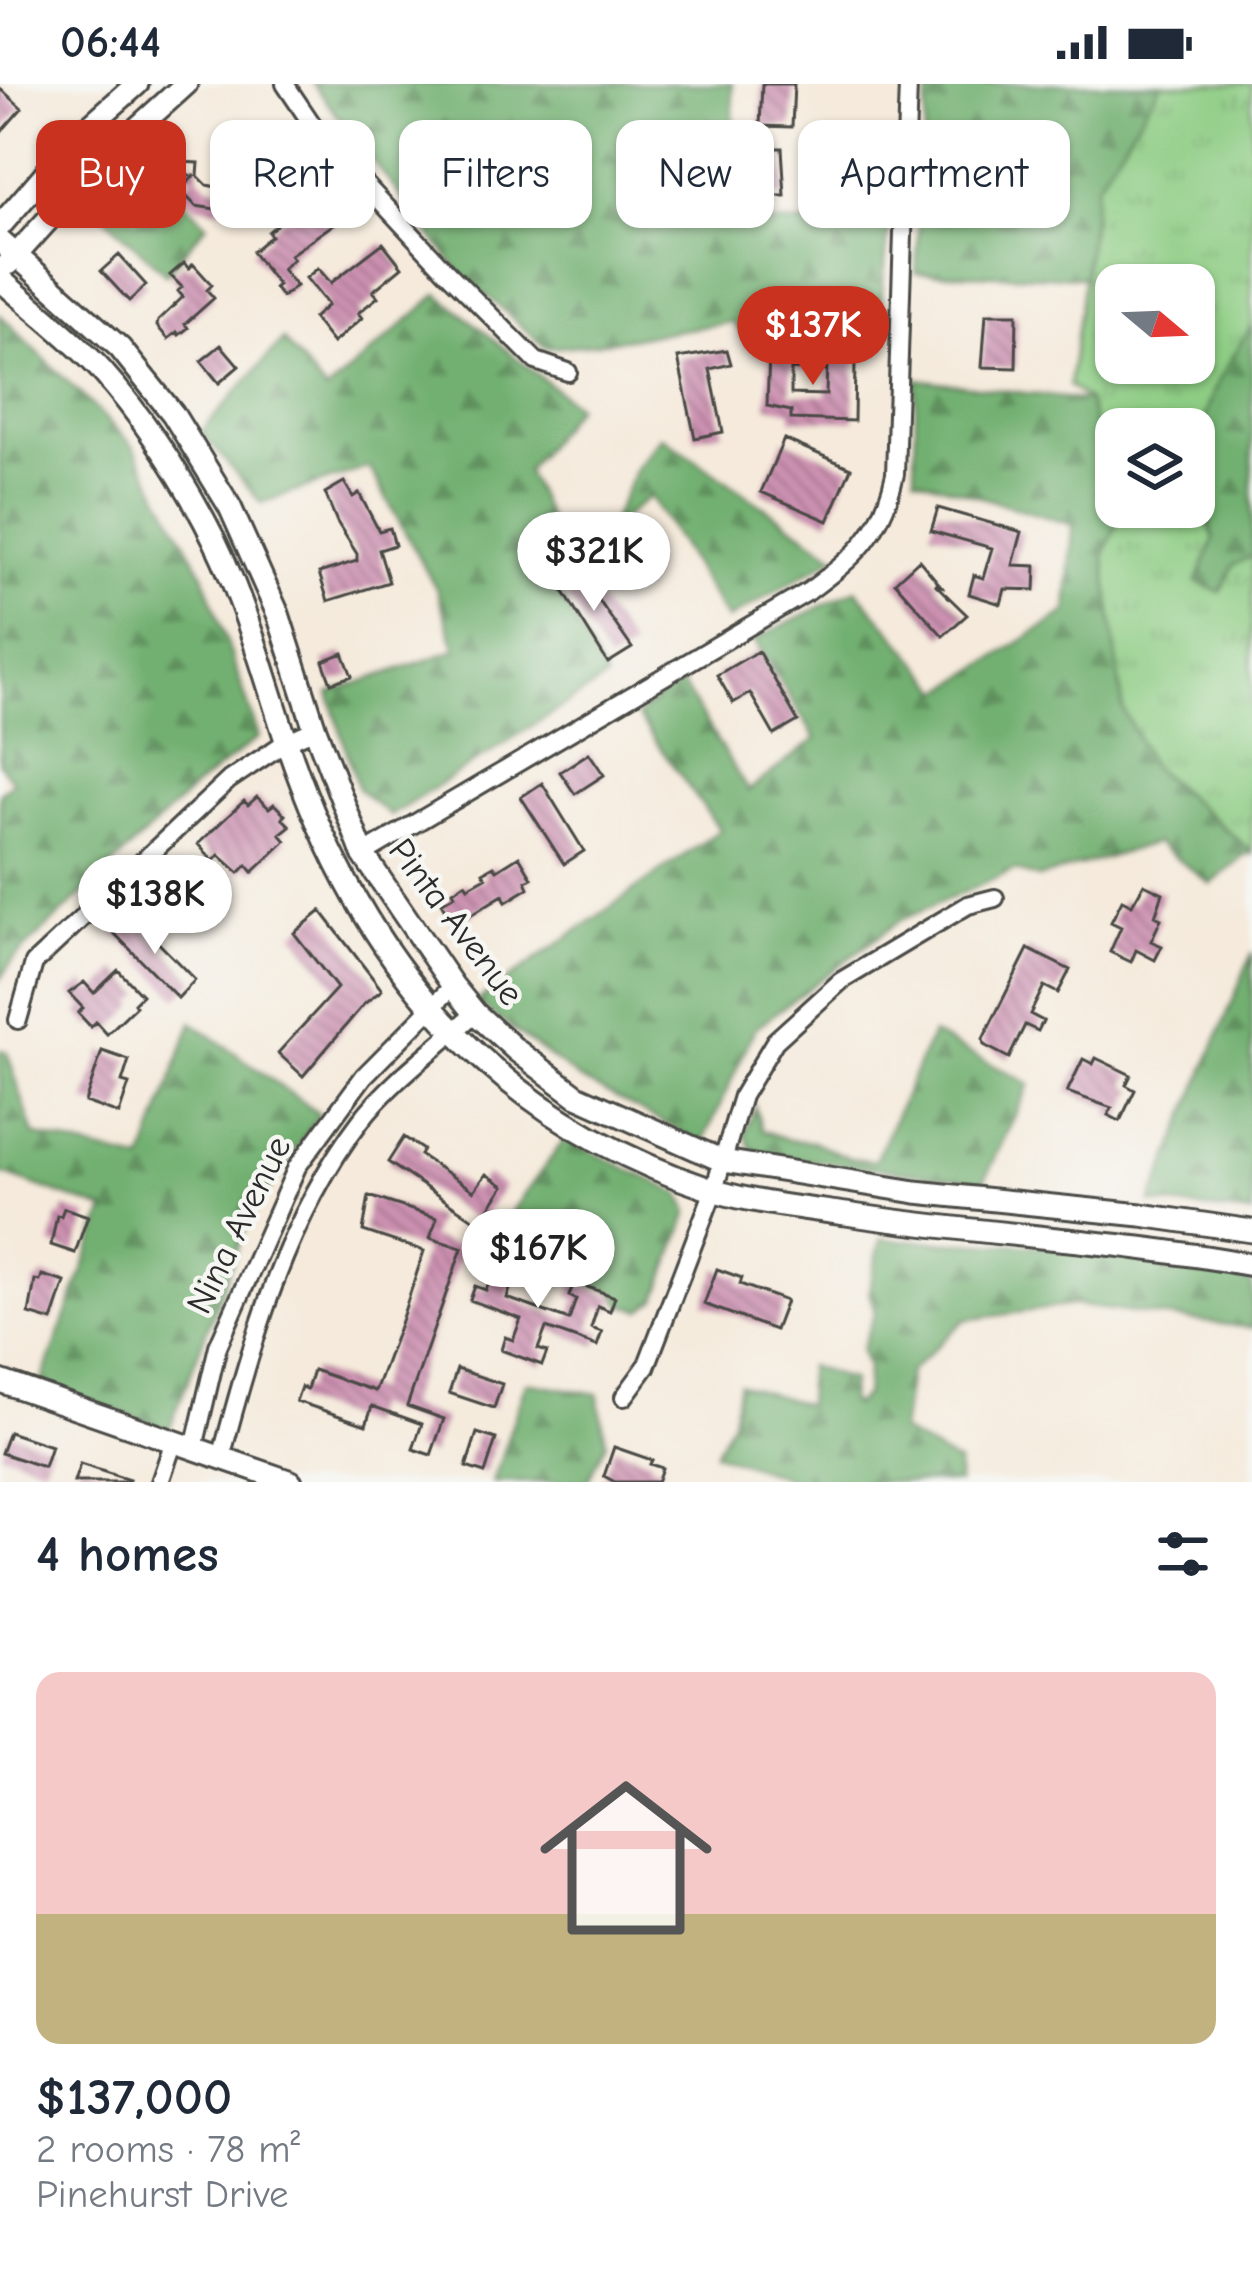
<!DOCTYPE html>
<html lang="en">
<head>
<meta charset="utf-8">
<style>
  body { margin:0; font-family:"Comic Neue",sans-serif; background:#f2f2f3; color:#1f2937; height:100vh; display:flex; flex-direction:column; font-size:45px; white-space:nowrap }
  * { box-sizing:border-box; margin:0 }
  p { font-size:39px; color:#747a83 }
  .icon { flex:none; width:66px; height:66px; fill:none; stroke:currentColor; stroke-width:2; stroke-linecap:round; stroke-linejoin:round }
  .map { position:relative; height:1398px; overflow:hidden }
  .side { display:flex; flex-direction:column; background:#fff; flex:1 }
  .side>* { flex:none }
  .top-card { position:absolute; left:36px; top:36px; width:1182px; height:108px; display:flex; gap:24px }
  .needle { width:78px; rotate:109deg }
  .tools { position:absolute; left:1095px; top:180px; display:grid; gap:24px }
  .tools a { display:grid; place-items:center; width:120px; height:120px; border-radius:24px; background:#fff; box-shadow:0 3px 9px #0004; font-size:60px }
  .price { position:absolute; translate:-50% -102px; padding:0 27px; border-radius:42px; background:#fff; color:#222; font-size:39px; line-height:78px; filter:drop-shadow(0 3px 6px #0008) }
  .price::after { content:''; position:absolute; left:50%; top:72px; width:36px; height:27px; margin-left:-18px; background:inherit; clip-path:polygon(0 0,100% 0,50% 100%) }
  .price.selected { background:#c8321e; color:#fff }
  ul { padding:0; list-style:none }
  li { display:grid; align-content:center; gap:24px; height:636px; padding:0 36px }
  li span { display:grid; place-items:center; height:372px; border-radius:24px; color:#555 }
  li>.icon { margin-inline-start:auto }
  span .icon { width:216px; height:216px; fill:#fffc; stroke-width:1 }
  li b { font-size:51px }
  h2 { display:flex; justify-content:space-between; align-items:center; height:144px; padding:0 36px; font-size:51px }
  .pill { padding:0 42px; border-radius:24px; background:#fff; box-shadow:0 3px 9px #0004; font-size:42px; line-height:108px }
  .pill.selected { background:#c8321e; color:#fff }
  .status { display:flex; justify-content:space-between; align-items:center; height:84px; padding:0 60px; background:#fff; direction:ltr }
  .status svg { height:33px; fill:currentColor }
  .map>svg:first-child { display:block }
</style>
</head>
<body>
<div class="status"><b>06:44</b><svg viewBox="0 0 49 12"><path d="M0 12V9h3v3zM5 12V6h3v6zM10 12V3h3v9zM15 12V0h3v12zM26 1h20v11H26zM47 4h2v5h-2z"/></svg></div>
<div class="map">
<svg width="1252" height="1398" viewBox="0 0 1252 1398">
  <defs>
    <pattern id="grass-tufts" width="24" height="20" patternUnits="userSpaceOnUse" patternTransform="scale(3)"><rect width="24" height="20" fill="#8dcc83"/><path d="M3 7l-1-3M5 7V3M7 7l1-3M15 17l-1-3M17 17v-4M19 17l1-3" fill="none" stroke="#7aaf71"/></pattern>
    <pattern id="forest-firs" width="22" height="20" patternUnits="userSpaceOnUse" patternTransform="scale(3)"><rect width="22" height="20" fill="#72b071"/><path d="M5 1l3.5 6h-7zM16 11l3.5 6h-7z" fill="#5e8f5d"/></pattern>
    <pattern id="building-back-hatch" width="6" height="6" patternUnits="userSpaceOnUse" patternTransform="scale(3)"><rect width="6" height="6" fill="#cc91b1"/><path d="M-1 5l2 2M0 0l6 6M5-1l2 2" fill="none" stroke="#a67790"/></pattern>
  </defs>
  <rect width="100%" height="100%" fill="#f6f6f2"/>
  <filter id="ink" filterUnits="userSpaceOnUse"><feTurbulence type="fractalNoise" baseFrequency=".00833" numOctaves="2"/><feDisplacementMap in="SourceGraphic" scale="24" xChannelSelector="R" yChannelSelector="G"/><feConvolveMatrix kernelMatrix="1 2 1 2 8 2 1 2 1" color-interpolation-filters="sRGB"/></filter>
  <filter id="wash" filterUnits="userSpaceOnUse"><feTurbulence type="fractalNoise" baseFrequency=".004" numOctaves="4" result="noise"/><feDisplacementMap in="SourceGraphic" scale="48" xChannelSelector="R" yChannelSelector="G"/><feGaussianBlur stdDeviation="2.7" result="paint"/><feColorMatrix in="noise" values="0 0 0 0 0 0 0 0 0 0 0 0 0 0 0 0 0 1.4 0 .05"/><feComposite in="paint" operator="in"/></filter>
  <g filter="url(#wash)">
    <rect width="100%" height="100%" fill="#f5eadb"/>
    <!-- grass -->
    <path fill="url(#grass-tufts)" stroke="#5c7c57" stroke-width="3" fill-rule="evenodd" d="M1161 0H1252V240L1199 414 1214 455 1197 497 1252 472V773L1251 767 1151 682 1123 625 1104 471 1118 437 1088 317 1069 302 1097 100ZM1116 201H1194V279H1116ZM1116 345H1194V423H1116Z"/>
    <!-- forest -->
    <path fill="url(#forest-firs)" stroke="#4e6e4e" stroke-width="3" d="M313 0H732L738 140 890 136 876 265 749 259 732 238 585 261 546 264 458 186Z
      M930 0H1161L1097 100 1084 193 916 189 926 24Z
      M117 77 146 80 207 140 166 190 87 116Z
      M438 210 576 322 526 387 563 465 543 481 606 595 390 732 358 705 329 609 456 566 437 506 369 383 261 419 201 348 283 256 326 308Z
      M0 231 134 363 204 492 259 653 197 701 13 876 0 895V709L13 698 0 680Z
      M1252 240V472L1234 481 1220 508 1197 498 1214 455C1196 404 1194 349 1218 298 1228 278 1242 260 1252 240Z
      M916 295 1088 317 1118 438 1104 471 1123 625 1151 682 1251 767 1211 800 1156 759 1038 794 1015 786 899 837 755 944 703 1059 579 995 476 918 720 746 637 632 680 597 748 707 816 655 754 556 856 505 943 607 1067 528 1073 441 915 393Z
      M661 352 836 472 727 536 650 412 608 446 636 384Z
      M1252 869V1130L1151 1119Z
      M192 938 319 1030 248 1137 169 1346 41 1300 105 1126 0 1089V966L7 968 34 1051 143 1078Z
      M932 950 1030 1000 984 1097 772 1072 752 1065 745 1050 755 1023 762 1046 789 1056 814 1058 850 1074 875 1077Z
      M565 1055 681 1110 689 1128 657 1215 642 1226 620 1220 615 1208 501 1169 489 1158Z
      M881 1155C1003 1162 1137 1156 1252 1200V1244L1073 1221 965 1236 909 1288 901 1348 958 1380V1398H798L715 1369 732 1336 739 1300 806 1321 808 1282 851 1296 849 1317 854 1321 865 1311 867 1284 861 1266 875 1228 869 1208Z
      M526 1298 598 1310 606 1358 587 1398H493Z"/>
    <g id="blocks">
      <!-- building -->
      <path fill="url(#building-back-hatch)" d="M762 0H794L792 43 760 42Z
        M0 4 22 24 0 49Z
        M765 64H782L785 112H764Z
        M816 65 833 66 832 113H815Z
        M178 78 199 79 198 92 207 101 226 105 222 126 196 122 180 106 194 92 177 91Z
        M321 111 341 135 290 171 293 175 282 185 296 202 282 213 274 204 278 201 252 168 271 152 268 148 297 124 301 128Z
        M383 159 402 183 373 207 378 213 358 229 362 234 333 259 313 234 328 221 306 194 318 184 331 199Z
        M119 171 146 201 129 217 101 187Z
        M184 179 189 185 193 180 212 201 207 206 214 214 185 240 188 244 179 251 177 248 168 255 157 242 158 237 183 213 178 207 182 203 170 191Z
        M986 230H1017L1016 284 982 283Z
        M221 261 239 282 219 299 201 277Z
        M727 266 731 280 710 285 723 348 695 354 678 274Z
        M769 271H824V286L791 285V310L826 311 827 277H855L854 337 791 335V327L767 322Z
        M784 355 851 384 828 437 761 408Z
        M344 398 353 413 359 409 379 447 390 444 395 461 379 466 389 498 328 517 319 489 357 477V470L337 438 325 409Z
        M938 424 1022 448 1013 481 1036 482 1035 506 1005 505 1001 520 969 510 974 491 983 494 992 464 931 447Z
        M919 476 941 502 935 500 967 531 943 552 895 498Z
        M583 481 593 497V508L632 564 608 579 557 497Z
        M758 567 798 637 774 651 750 609 733 619 717 591Z
        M343 569 352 592 331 599 323 577Z
        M589 669 604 691 575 710 560 688Z
        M542 699 584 767 564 780 521 713Z
        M257 713 269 724 274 720 285 731 282 734 290 742 280 750 286 757 253 788 247 781 239 789 219 771 213 777 198 760 244 717 248 721Z
        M519 772 532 794 526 797 529 804 506 818 503 811 454 841 441 819 455 811 453 807 465 799 468 803 486 793 483 788 494 782 497 786Z
        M1144 800 1163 809 1155 832 1161 835 1151 857 1162 862 1155 876 1136 866 1131 878 1110 868 1121 843 1111 838 1122 816 1132 821Z
        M321 827 382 906 364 920 303 992 278 969 337 904 294 849Z
        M131 831 195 896 178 914 114 849Z
        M1028 865 1070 886 1058 909 1044 902 1030 930 1043 937 1038 947 1025 941 1009 974 984 961 983 955Z
        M118 886 142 911 134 919 136 922 107 950 96 938 91 943 78 929 83 924 69 909 84 898 94 909Z
        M102 967 129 976 122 998 129 1000 119 1030 85 1018Z
        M1096 974 1131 991 1126 1001 1135 1006 1120 1037 1108 1031 1112 1024 1067 1008 1083 975 1093 980Z
        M404 1053 423 1066 420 1071 474 1107 486 1090 504 1102 479 1139 388 1078Z
        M369 1112 437 1134 430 1154 462 1164 407 1322 444 1335 431 1371 413 1365 422 1340 372 1322 366 1341 296 1317 301 1303 307 1305 313 1286 375 1307 400 1240 424 1167 363 1147Z
        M64 1124 88 1132 75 1169 51 1161 57 1131 61 1132Z
        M485 1167 527 1182 523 1196 514 1193 507 1214 569 1236 576 1215 569 1212 574 1198 615 1213 610 1227 598 1222 591 1244 602 1248 597 1262 546 1244 538 1265 547 1268 542 1281 501 1266 505 1253 513 1256 521 1235 470 1216 475 1202 486 1206 494 1186 481 1181Z
        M717 1185 742 1194 740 1200 786 1217 775 1246 704 1220Z
        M42 1191 65 1198 52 1237 29 1230 35 1196 40 1197Z
        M457 1285 502 1300 494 1324 449 1309Z
        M9 1348 51 1362 44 1383 1 1369Z
        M477 1349 496 1355 485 1389 466 1383Z
        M614 1363 652 1376 650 1380 662 1384 657 1398H615L604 1392Z
        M80 1380 129 1396 128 1398H74Z"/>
    </g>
  </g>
  <g filter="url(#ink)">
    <use href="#blocks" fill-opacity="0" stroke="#494845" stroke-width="3"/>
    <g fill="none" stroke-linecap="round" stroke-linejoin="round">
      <!-- minor casing -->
      <g stroke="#494845" stroke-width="22">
        <path id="minor" d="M285 0 320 52 446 187 536 277 568 288
          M363 770 809 507C856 472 882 450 895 390L908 0
          M18 936 34 879 229 696 286 658 315 645
          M624 1313 646 1283 714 1106 742 1012 775 957 841 897 968 821 995 814
          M194 1364 218 1262 297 1083 364 992 453 902
          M221 1374C252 1257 287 1133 361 1036 392 996 438 963 475 929
          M160 1398 174 1357"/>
      </g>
      <!-- tertiary casing -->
      <g stroke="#494845" stroke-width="27">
        <path id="tertiary" d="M0 142 77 53 137 0
          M0 157 120 264 173 330 230 423 278 530 315 645 363 770 453 902 475 929 516 966 577 1012 723 1077 916 1108 1141 1131 1252 1147
          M8 180 101 77 186 0
          M0 195C33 225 71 253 101 286 141 331 175 382 204 436 242 506 261 581 286 656 359 875 488 1032 712 1106 754 1119 803 1124 846 1130 981 1151 1118 1156 1252 1181
          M0 1297 291 1398"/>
      </g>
      <!-- minor -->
      <use href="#minor" stroke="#fff" stroke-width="16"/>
      <!-- tertiary -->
      <use href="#tertiary" stroke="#fff" stroke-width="21"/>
    </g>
  </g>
  <g text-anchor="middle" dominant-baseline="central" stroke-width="9" stroke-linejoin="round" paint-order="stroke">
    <!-- street labels -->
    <g font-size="36" fill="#2b2b2b" stroke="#f6f6f2">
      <text transform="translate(456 838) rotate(53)">Pinta Avenue</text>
      <text transform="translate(239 1141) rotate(-64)">Nina Avenue</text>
    </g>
  </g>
</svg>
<div class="tools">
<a><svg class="needle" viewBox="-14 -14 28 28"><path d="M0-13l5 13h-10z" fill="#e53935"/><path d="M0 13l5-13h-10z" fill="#747a83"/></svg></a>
<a><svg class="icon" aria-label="layers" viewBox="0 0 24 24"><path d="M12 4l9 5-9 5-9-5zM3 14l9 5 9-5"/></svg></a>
</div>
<b class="price selected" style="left:813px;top:304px">$137K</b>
<b class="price" style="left:594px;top:530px">$321K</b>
<b class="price" style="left:155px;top:873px">$138K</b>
<b class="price" style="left:538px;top:1227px">$167K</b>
<div class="top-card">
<a class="pill selected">Buy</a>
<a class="pill">Rent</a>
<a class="pill">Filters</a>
<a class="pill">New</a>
<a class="pill">Apartment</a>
</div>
</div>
<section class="side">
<h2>4 homes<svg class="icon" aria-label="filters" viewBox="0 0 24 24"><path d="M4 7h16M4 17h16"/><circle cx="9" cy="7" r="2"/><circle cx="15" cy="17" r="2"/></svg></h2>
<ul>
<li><span style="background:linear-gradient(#f6c9c9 65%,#c2b280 0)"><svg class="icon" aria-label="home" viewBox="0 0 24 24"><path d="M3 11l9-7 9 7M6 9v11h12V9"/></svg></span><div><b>$137,000</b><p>2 rooms · 78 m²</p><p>Pinehurst Drive</p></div></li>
</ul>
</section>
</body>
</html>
